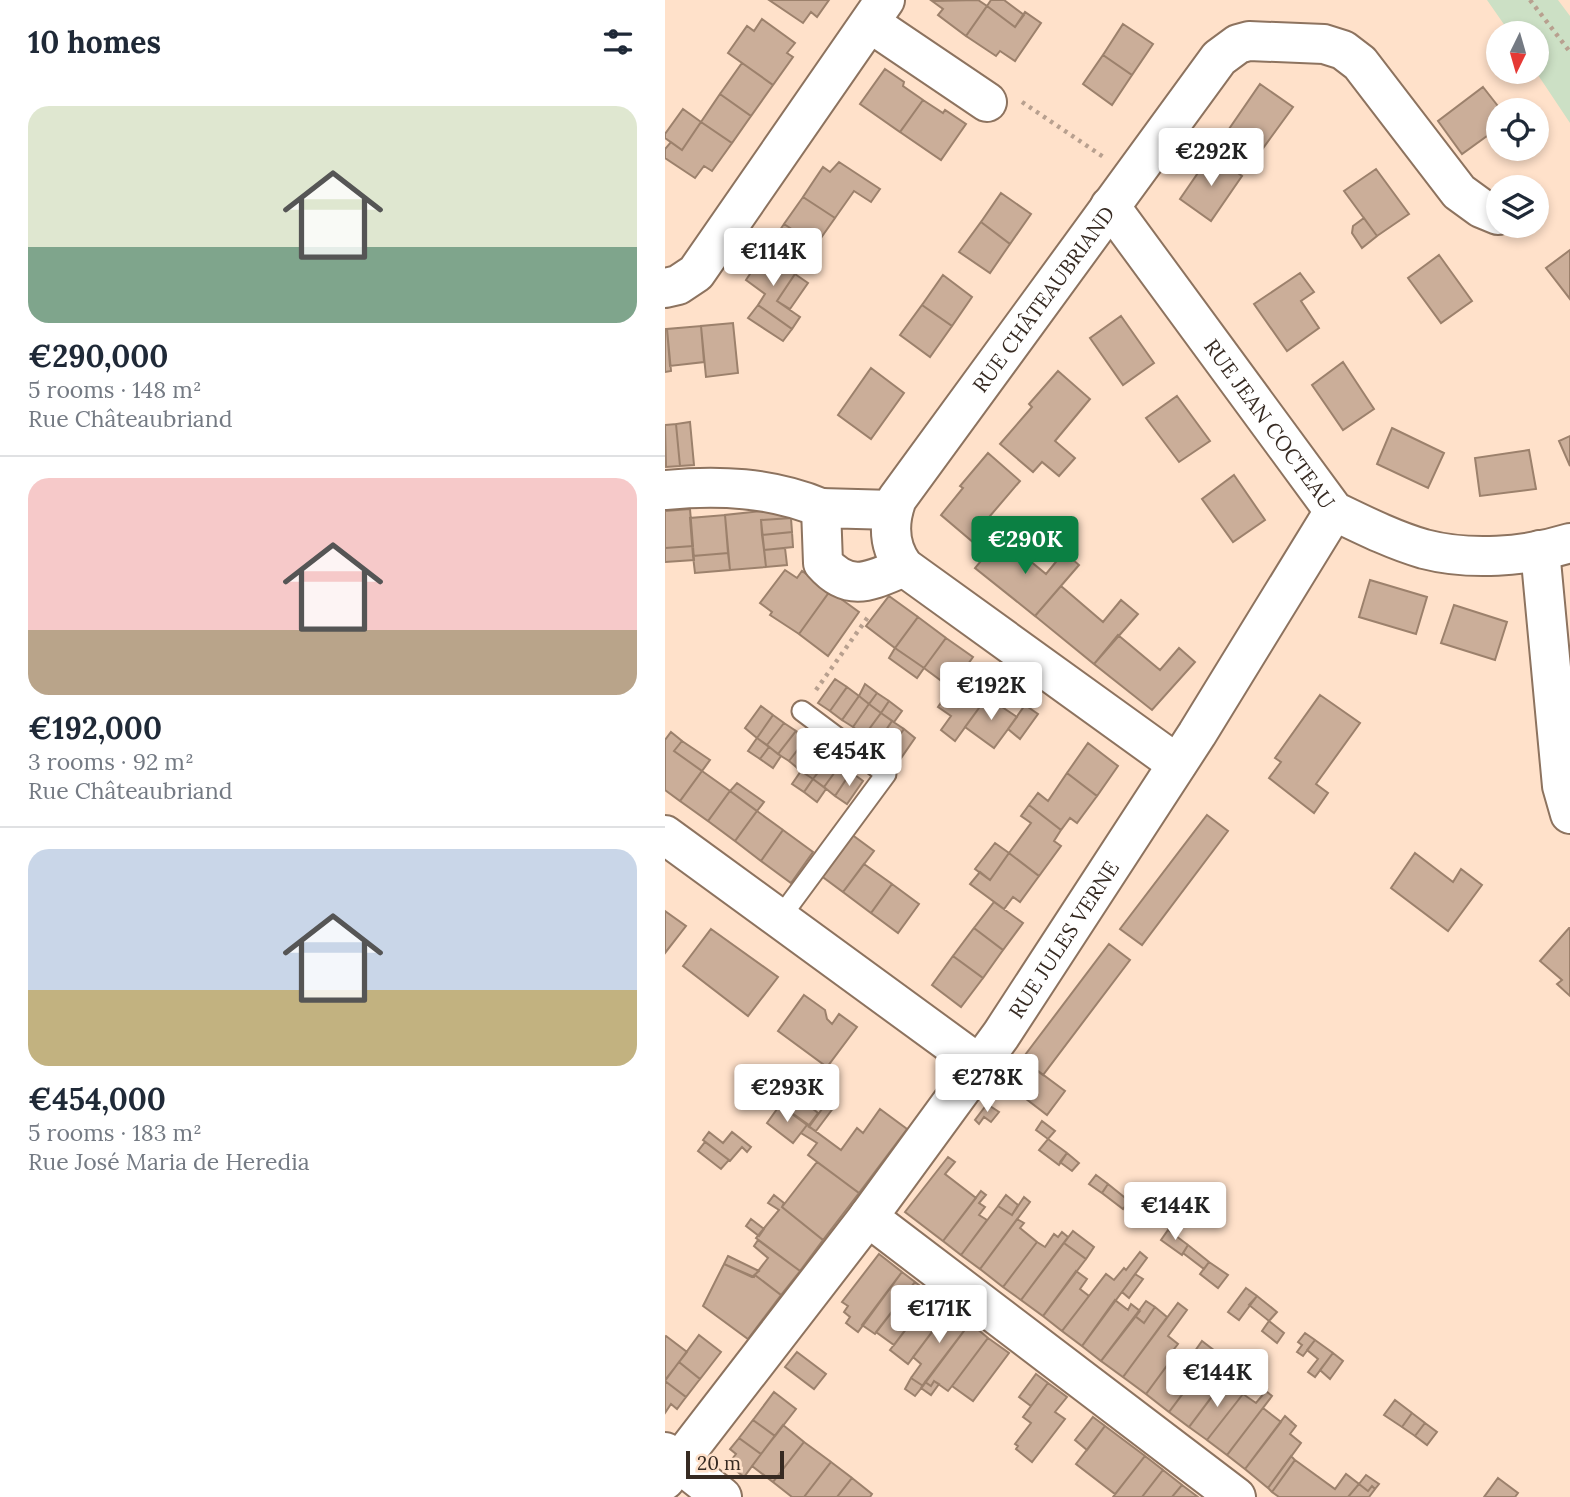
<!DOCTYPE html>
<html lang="en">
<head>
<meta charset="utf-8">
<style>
  body { margin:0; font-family:Lora,serif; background:#f2f2f3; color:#1f2937; height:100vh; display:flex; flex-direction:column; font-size:26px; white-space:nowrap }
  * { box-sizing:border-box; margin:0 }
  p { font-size:23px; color:#747a83 }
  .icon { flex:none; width:38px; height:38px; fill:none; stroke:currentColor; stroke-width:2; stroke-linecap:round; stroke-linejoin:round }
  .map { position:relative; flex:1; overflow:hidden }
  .drawer { display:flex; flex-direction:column; background:#fff; width:665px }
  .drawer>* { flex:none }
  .needle { width:46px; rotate:185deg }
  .tools { position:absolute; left:821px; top:21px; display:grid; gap:14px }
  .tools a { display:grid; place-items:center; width:63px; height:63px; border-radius:50%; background:#fff; box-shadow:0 4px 10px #0003; font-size:35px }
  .scale { position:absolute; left:21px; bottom:18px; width:98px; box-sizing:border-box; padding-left:7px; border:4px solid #362a22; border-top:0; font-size:19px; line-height:24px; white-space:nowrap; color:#362a22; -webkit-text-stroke:5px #ffe1ca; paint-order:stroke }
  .price { position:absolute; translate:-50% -60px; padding:0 16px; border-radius:7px; background:#fff; color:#222; font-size:23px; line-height:46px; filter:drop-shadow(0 2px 4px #0008) }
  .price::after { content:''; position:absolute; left:50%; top:42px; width:21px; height:16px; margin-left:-10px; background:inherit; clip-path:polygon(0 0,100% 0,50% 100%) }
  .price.selected { background:#0b8043; color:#fff }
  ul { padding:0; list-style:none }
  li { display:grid; align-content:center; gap:14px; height:371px; padding:0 28px }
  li+li { border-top:2px solid #e0e1e3 }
  li span { display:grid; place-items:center; height:217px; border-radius:21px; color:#555 }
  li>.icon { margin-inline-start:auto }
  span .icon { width:126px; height:126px; fill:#fffc; stroke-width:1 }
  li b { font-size:30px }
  h2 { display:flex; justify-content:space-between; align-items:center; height:84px; padding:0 28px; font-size:30px }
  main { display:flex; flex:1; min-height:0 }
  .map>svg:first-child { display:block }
</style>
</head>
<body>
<main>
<section class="drawer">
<h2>10 homes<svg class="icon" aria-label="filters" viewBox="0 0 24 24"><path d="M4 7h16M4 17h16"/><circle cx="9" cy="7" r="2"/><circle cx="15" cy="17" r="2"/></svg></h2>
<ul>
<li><span style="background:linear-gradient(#dfe7d0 65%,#7fa58c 0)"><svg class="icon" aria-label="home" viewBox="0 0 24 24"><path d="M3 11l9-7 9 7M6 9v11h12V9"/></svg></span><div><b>€290,000</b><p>5 rooms · 148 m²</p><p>Rue Châteaubriand</p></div></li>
<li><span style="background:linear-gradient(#f6c9c9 70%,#b9a48a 0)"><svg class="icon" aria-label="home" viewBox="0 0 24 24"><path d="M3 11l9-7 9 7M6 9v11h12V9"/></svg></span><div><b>€192,000</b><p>3 rooms · 92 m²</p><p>Rue Châteaubriand</p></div></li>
<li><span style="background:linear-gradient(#c9d6e8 65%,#c2b280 0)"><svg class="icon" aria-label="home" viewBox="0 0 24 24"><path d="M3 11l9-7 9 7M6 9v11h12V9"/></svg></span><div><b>€454,000</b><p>5 rooms · 183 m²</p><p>Rue José Maria de Heredia</p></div></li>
</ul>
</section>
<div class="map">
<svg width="905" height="1497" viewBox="0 0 905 1497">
  <rect width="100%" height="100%" fill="#ffe1ca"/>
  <!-- green -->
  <path fill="#cce0c5" d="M822 0H893L905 16V123L871 72 872 33H845Z"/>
  <!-- building -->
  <path fill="#cbae99" stroke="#9c816c" stroke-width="2" d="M104 0H164L152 17 146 12 138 23Z
    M313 0 322 6 301 36 273 15 278 9 267 1Z
    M326 0H339L359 15 350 27 322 6Z
    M322 6 350 27 360 12 376 23 350 61 335 51 331 56 301 36Z
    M97 19 130 43 122 53 128 57 108 85 63 53 82 26 89 31Z
    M458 24 488 44 467 75 438 55Z
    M438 55 467 75 447 105 418 84Z
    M77 63 108 85 86 116 55 94Z
    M220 69 239 82 238 86 258 100 235 132 195 104Z
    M595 84 628 107 596 151 564 129Z
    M818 87 836 110H833V128L797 154 773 121Z
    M55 94 86 116 67 143 36 122Z
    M258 100 278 113 280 110 301 124 276 160 235 132Z
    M18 109 36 122 17 150 0 138V134Z
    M36 122 67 143 47 171 39 166 30 178 0 158V149L6 142 17 150Z
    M546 154 577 176 546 221 515 199Z
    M174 162 215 189 206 202 189 191 170 218 138 197 158 167 165 172Z
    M711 169 744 214 712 236 679 191Z
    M336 193 366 214 345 244 316 222Z
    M138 197 170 218 151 245 119 224Z
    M699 218 712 236 697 248 687 233 688 226Z
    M316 222 345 244 325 273 294 252Z
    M119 224 151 245 130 274 99 253Z
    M905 250V299L881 268Z
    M99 253 130 274 112 301 135 317 127 329 93 305 100 294 81 280Z
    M774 255 807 301 776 323 743 278Z
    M635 273 649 292 636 301 654 328 622 351 589 304Z
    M130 274 143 283 125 309 112 301Z
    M278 275 307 297 287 326 257 305Z
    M93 305 127 329 118 341 83 318Z
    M257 305 287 326 265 357 235 335Z
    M456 316 489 363 458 385 425 338Z
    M68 323 73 373 41 377 36 326Z
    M36 326 39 362 5 366 2 329Z
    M0 329H2L6 371 0 372Z
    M678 362 709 409 678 430 647 385Z
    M206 368 239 393 206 439 173 415Z
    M393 371 425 399 390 441 410 458 394 476 377 462 368 472 335 444 367 407 364 404Z
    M512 396 545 441 514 462 481 418Z
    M25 422 29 465 15 466 11 424Z
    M11 424 15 466 1 467 0 425Z
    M727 428 779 453 763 488 712 464Z
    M905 436V466L894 441Z
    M864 450 871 489 815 496 810 458Z
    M323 453 355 481 319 523 336 537 322 554 276 515 298 488 295 486Z
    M569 475 600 520 568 542 537 499Z
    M125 508 126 518 96 520 101 567 65 570 60 515Z
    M25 509 28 546 0 548V511Z
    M60 515 63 553 28 556 25 518Z
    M126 518 127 532 97 535 96 520Z
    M127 532 128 547 99 550 97 535Z
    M336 537 381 574 399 552 414 565 370 616 310 568Z
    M28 546 29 560 0 562V548Z
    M120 548 122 565 101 567 99 550Z
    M63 553 65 570 30 573 28 556Z
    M120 570 132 578 137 571 165 591 134 634 105 615 107 612 95 603Z
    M705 580 762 597 751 634 694 617Z
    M396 586 438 622 456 600 473 614 429 664 370 616Z
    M165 591 194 612 163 656 134 634Z
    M224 596 253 617 230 648 201 626Z
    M789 605 842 622 830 660 776 643Z
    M253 617 281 638 259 668 230 648Z
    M453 635 495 670 514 648 530 662 487 710 429 664Z
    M281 638 308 657 286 688 259 668Z
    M230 648 259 668 252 678 224 658Z
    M294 676 322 697 290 741 276 730 286 716 273 707Z
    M170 679 182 687 165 711 153 703Z
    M200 684 212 693 204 704 194 696Z
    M182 687 194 696 177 720 165 711Z
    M212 693 224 701 216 713 204 704Z
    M655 695 695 723 651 784 663 793 649 813 604 778 616 762 610 758Z
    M194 696 204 704 188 727 177 720Z
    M322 697 352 717 329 748 300 727Z
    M224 701 237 711 229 722 216 713Z
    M204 704 216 713 199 736 188 727Z
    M360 705 373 714 355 739 343 729Z
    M96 706 108 715 92 738 80 728Z
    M216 713 227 721 211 745 199 736Z
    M108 715 119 723 102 745 92 738Z
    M227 721 239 729 222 753 211 745Z
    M119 723 131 731 113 754 102 745Z
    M239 729 250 738 234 761 222 753Z
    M131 731 141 739 124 761 113 754Z
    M6 732 17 741 9 751 37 771 15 801 0 790V740Z
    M92 738 104 747 95 759 83 751Z
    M141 739 152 747 136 771 124 761Z
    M17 741 45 760 37 771 9 751Z
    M423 743 453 766 432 796 402 773Z
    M104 747 116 756 108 768 95 759Z
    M152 747 165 757 148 779 136 771Z
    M165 757 175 765 159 787 148 779Z
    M175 765 186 772 170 796 159 787Z
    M37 771 65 791 43 821 15 801Z
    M136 771 148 779 139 792 127 784Z
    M186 772 198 781 182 804 170 796Z
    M402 773 432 796 412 823 405 818 396 830 364 805 373 793 383 801Z
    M148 779 161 789 152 802 139 792Z
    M72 783 99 802 92 811 65 791Z
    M65 791 92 811 70 841 43 821Z
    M364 805 396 830 389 841 396 846 374 876 344 853 366 823 356 816Z
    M92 811 118 830 96 861 70 841Z
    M542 815 563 831 477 945 455 929Z
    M118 830 148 852 126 883 96 861Z
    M182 831 209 851 178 892 151 872Z
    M330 843 344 853 325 880 310 869Z
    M344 853 374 876 355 902 348 897 339 909 305 884 315 872 325 880Z
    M750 853 788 882 796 869 817 885 783 931 726 888Z
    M199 864 227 884 206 913 178 892Z
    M227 884 254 904 233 933 206 913Z
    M329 902 358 923 338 950 309 928Z
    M0 911 21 926 0 953Z
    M309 928 338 950 318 978 288 956Z
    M904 928H905V996L892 984 897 980 875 961Z
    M46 929 113 977 83 1016 18 966Z
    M444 944 465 960 378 1075 357 1059Z
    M288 956 318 978 296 1007 267 985Z
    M139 995 160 1010 162 1019 167 1024 174 1014 192 1027 162 1067 113 1031Z
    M357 1059 400 1091 382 1115 339 1082Z
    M165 1098 172 1103 151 1131 144 1127Z
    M137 1100 153 1113 144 1125 127 1113Z
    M322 1104 334 1112 326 1122 319 1117 314 1124 310 1120Z
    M115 1105 142 1125 128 1143 102 1123Z
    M215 1109 242 1129 194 1193 143 1155 152 1143 136 1133 142 1125 176 1150 192 1128 198 1133Z
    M377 1121 390 1131 383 1139 371 1130Z
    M44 1132 58 1143 67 1132 86 1147 82 1152 77 1147 65 1161 38 1140Z
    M383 1139 402 1153 394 1165 374 1150Z
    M40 1142 64 1160 56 1169 33 1151Z
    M402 1153 414 1163 407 1171 395 1162Z
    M283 1157 290 1162 280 1174 311 1198 278 1241 240 1212Z
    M152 1162 194 1193 158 1240 117 1207Z
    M431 1175 443 1184 437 1193 424 1184Z
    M443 1184 464 1201 458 1209 437 1193Z
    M316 1191 321 1195 314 1203 320 1207 314 1215 322 1220 296 1255 278 1241Z
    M109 1195 119 1203 117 1207 158 1240 135 1271 91 1238 114 1210 103 1203Z
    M341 1195 353 1205 347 1215 333 1206Z
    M359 1197 365 1202 315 1269 296 1255 333 1206 347 1215Z
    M86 1219 99 1229 94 1236 81 1226Z
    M352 1219 359 1223 355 1228 372 1242 338 1287 315 1269Z
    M503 1230 523 1245 517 1255 496 1240Z
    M408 1231 429 1247 421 1259 399 1243Z
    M397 1232 403 1237 356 1300 338 1287 372 1242 380 1247 389 1234 393 1237Z
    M93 1240 135 1271 116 1295 90 1275 103 1258 89 1246Z
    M399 1243 421 1259 378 1316 356 1300Z
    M523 1245 544 1262 539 1269 518 1253Z
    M475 1252 482 1258 417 1346 397 1331 441 1274 449 1280 459 1268 461 1270Z
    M214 1254 237 1272 193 1332 181 1323 185 1317 179 1312 183 1306 177 1302Z
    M63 1256 94 1271 87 1277 59 1264Z
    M544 1262 563 1275 553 1288 535 1274Z
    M59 1264 89 1277 90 1275 116 1295 83 1339 38 1306Z
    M411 1271 422 1279 415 1289 424 1296 397 1331 378 1316Z
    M237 1272 250 1282 210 1334 197 1325Z
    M470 1274 478 1279 464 1298 457 1292Z
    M250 1282 267 1295 229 1345 211 1332Z
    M581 1288 592 1296 574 1320 563 1312Z
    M267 1295 285 1308 243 1364 225 1350Z
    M592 1296 612 1312 604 1321 584 1305Z
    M450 1300 463 1310 466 1304 475 1311 436 1361 417 1346Z
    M481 1301 490 1307 479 1323 470 1316Z
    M513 1303 522 1310 503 1336 513 1344 503 1357 506 1360 481 1394 458 1377Z
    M490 1307 502 1317 458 1377 436 1361 470 1316 479 1323Z
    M285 1308 305 1323 258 1386 246 1378 256 1364 248 1357Z
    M604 1321 619 1333 612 1343 597 1331Z
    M305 1323 323 1338 287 1386 283 1391 269 1381 266 1386 260 1382Z
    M640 1333 650 1340 638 1356 632 1352 637 1345 633 1342Z
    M34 1335 56 1352 35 1379 14 1362Z
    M1 1336 22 1352 0 1380V1337Z
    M323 1338 344 1353 308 1401 287 1386Z
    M650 1340 668 1353 650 1377 643 1372 653 1359 642 1350Z
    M537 1341 550 1351 504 1412 481 1394 506 1360 518 1368Z
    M132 1352 161 1374 149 1389 120 1367Z
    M668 1353 678 1361 665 1379 655 1370Z
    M14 1362 35 1379 21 1397 0 1381Z
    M539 1365 555 1376 561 1367 567 1370 524 1427 504 1412Z
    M371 1374 383 1383 366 1406 354 1397Z
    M563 1375 570 1381 567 1386 578 1394 542 1440 524 1427Z
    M246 1378 258 1386 250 1396 240 1389Z
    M0 1381 21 1397 12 1409 6 1404 0 1413Z
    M269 1381 274 1384 266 1395 256 1388 260 1382 266 1386Z
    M383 1383 402 1397 390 1412 400 1419 367 1462 351 1449 353 1446 350 1444 366 1423 358 1417Z
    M601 1391 607 1396 562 1455 542 1440 578 1394 591 1403Z
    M109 1392 131 1409 110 1436 88 1420Z
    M730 1400 747 1413 737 1427 719 1415Z
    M598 1408 616 1422 580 1469 562 1455Z
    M747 1413 760 1423 750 1436 737 1427Z
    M620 1416 631 1426 625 1434 636 1443 603 1488 580 1469Z
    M428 1417 440 1426 422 1450 410 1440Z
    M88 1420 110 1436 96 1454 74 1438Z
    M760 1423 772 1432 762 1445 750 1436Z
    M118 1425 139 1442 108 1482 87 1466Z
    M440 1426 480 1456 450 1494 411 1464Z
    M74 1438 96 1454 79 1477 63 1464 71 1454 65 1449Z
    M139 1442 166 1462 139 1497H127L108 1482Z
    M480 1456 498 1470 477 1497H448Z
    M626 1456 630 1460 607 1492 603 1488Z
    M630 1460 670 1489 681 1474 694 1484 683 1497H614L607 1492Z
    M166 1462 187 1478 172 1497H139Z
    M498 1470 517 1485 507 1497H477Z
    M701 1475 714 1484 710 1489 707 1486 703 1491 694 1484Z
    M187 1478 207 1494 205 1497H172Z
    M833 1478 853 1493 850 1497H819Z
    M694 1484 703 1491 707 1486 710 1489 704 1497H683Z
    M517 1485 533 1497H507Z"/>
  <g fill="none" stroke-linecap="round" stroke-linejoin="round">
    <!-- service casing -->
    <g stroke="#8d735f" stroke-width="23">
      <path id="service" d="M114 919 221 774 137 711"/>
    </g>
    <!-- minor casing -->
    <g stroke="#8d735f" stroke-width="42">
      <g id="minor">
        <path d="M205 23 322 102"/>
        <path id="s1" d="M445 206 669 511C698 525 728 540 759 549 805 561 860 557 905 543"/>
        <path d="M0 288 13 285 31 273 220 0"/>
        <path d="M0 490C53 485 106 487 156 508"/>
        <path d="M228 510 156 508 158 563C185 594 207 580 239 567"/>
        <path d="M875 550 897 786 905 814"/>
        <path id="s2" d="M512 764 239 567C223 546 223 523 232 499L554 58 573 44 584 41 659 44 678 50 695 63 794 192 816 208 833 215"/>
        <path d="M0 835 315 1065"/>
        <path d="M203 1217 571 1497"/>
        <path d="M0 1452 57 1497"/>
        <path id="s3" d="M0 1480 203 1217 336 1035 532 734 669 511"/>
      </g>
    </g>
    <!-- path -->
    <path stroke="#b8a08f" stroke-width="4.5" stroke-dasharray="3.5 5" stroke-linecap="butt" d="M865 0 905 52
      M357 102 440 158
      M151 690 203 617"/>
    <!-- service -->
    <use href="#service" stroke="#fff" stroke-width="19"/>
    <!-- minor -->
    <use href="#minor" stroke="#fff" stroke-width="38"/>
  </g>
  <g text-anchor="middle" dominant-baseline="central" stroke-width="6" stroke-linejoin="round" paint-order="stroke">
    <!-- street labels -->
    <g font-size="21" fill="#362a22" stroke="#ffe1ca">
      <text stroke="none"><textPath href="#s2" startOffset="656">RUE CHÂTEAUBRIAND</textPath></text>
      <text stroke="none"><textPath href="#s1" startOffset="270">RUE JEAN COCTEAU</textPath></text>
      <text stroke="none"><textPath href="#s3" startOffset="672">RUE JULES VERNE</textPath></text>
    </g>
  </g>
</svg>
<div class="tools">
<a><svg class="needle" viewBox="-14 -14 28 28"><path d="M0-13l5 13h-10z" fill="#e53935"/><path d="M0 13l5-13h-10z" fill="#747a83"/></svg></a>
<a><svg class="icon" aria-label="locate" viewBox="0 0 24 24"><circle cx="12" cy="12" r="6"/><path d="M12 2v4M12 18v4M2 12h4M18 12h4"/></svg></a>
<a><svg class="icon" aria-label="layers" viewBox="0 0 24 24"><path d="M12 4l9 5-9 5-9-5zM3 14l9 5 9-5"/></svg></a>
</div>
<div class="scale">20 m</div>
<b class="price" style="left:546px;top:188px">€292K</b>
<b class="price" style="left:108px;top:288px">€114K</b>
<b class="price selected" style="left:360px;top:576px">€290K</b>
<b class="price" style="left:326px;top:722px">€192K</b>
<b class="price" style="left:184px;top:788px">€454K</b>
<b class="price" style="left:322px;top:1114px">€278K</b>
<b class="price" style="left:122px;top:1124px">€293K</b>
<b class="price" style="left:510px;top:1242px">€144K</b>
<b class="price" style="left:274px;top:1345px">€171K</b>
<b class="price" style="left:552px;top:1409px">€144K</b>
</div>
</main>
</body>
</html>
